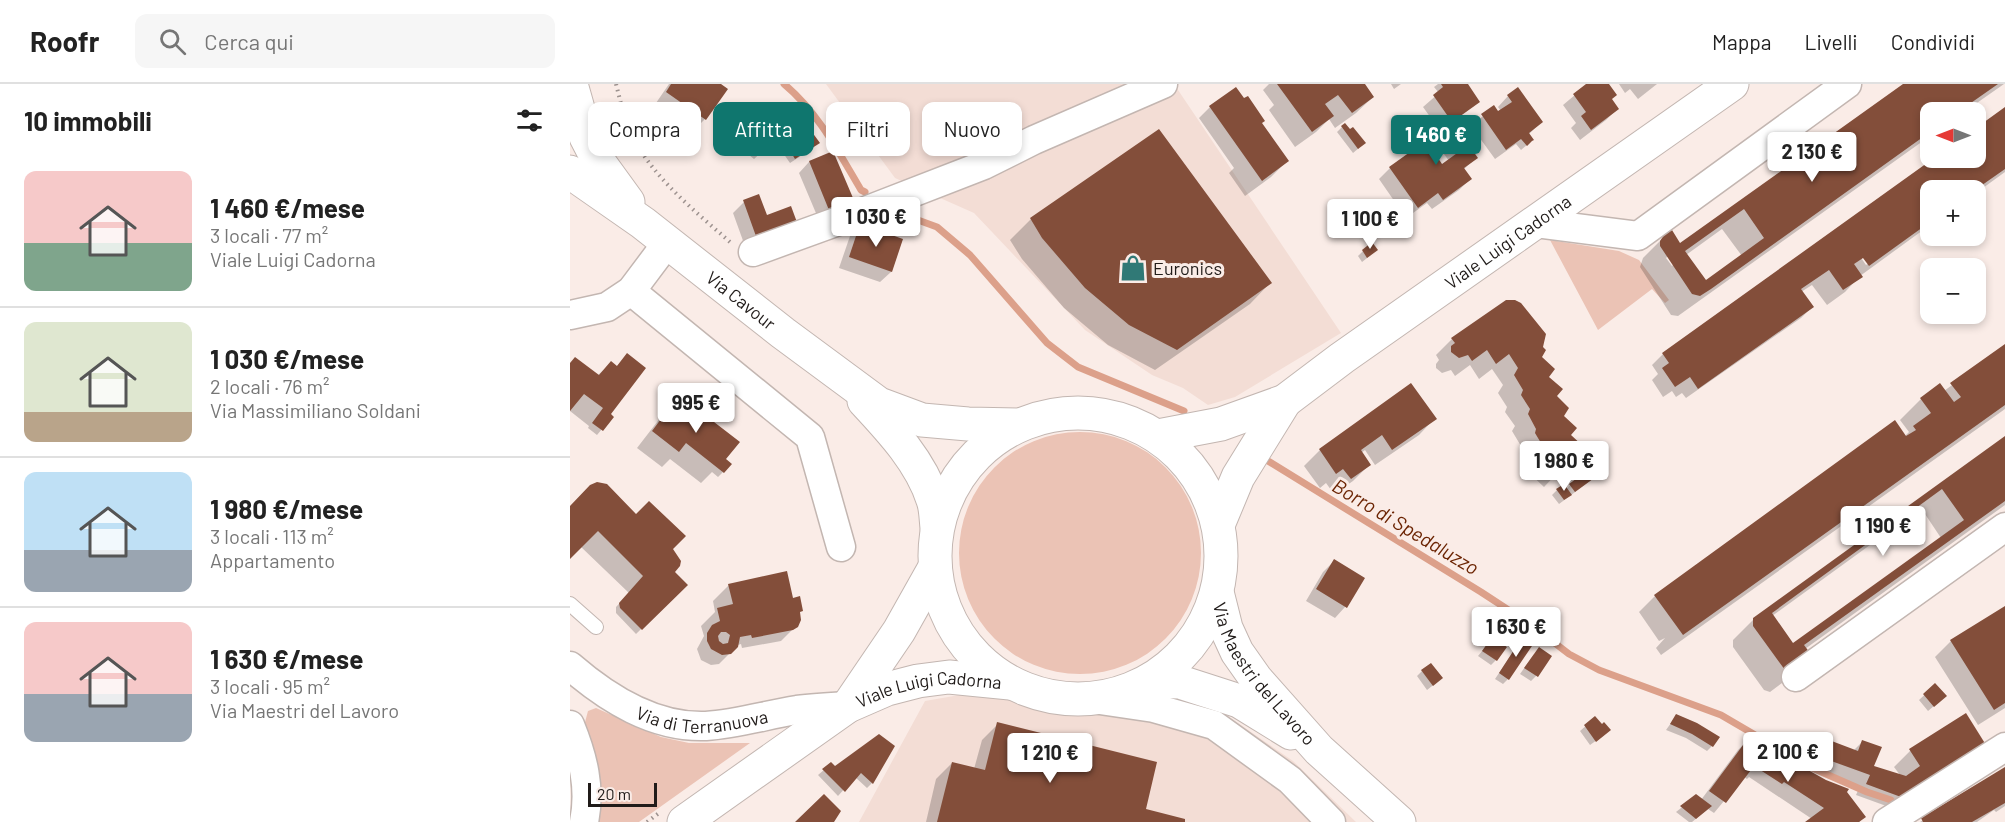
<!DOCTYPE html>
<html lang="it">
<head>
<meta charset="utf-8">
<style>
  body { margin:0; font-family:Barlow,sans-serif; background:#f6f6f6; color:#222; height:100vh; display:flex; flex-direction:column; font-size:22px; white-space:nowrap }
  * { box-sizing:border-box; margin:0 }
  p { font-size:20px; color:#767676 }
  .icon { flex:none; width:33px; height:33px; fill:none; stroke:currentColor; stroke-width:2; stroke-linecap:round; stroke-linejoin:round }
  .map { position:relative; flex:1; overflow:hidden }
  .panel { display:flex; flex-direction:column; background:#fff; width:570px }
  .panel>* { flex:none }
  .guide { position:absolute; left:18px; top:18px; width:570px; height:54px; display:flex; gap:12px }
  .needle { width:39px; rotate:270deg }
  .fabs { position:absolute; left:1350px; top:18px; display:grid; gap:12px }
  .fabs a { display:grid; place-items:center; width:66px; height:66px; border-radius:12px; background:#fff; box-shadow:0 3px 9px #0003; font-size:30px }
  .scale { position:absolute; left:18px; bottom:15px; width:69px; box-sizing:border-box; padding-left:6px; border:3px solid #201b19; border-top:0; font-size:16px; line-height:21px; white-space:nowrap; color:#201b19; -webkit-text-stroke:4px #faece7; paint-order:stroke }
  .price { position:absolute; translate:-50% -51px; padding:0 14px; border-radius:6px; background:#fff; color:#222; font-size:20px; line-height:39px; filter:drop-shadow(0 2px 3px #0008) }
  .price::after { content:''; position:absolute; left:50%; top:36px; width:18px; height:14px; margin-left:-9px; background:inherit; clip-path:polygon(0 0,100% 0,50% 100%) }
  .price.on { background:#0f766e; color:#fff }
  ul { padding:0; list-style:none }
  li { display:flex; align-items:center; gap:18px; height:150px; padding:0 24px }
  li+li { border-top:2px solid #e0e0e0 }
  li span { display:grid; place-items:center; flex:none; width:168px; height:120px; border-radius:12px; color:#555 }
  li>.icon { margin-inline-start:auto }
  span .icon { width:72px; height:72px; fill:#fffc; stroke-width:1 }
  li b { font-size:26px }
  h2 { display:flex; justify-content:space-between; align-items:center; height:72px; padding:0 24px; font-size:26px }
  .pill { padding:0 21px; border-radius:12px; background:#fff; box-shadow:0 3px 9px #0003; font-size:21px; line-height:54px }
  .pill.on { background:#0f766e; color:#fff }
  header { display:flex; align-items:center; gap:36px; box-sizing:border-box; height:84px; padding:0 30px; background:#fff; border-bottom:2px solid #e0e0e0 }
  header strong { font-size:28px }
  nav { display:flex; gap:33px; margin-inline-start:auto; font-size:21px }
  .search { width:420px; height:54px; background:#f6f6f6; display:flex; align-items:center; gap:15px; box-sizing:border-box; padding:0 21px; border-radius:12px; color:#767676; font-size:22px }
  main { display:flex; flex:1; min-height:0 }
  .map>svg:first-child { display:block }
</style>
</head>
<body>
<header>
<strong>Roofr</strong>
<div class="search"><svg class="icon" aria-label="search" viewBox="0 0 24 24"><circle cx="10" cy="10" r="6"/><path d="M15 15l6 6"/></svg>Cerca qui</div>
<nav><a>Mappa</a><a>Livelli</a><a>Condividi</a></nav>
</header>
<main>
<section class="panel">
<h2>10 immobili<svg class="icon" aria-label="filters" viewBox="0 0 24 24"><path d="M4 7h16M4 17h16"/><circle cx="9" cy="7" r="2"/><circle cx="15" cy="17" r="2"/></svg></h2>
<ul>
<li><span style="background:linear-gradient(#f6c9c9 60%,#7fa58c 0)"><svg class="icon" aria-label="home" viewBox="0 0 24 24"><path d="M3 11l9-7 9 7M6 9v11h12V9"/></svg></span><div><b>1 460 €/mese</b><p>3 locali · 77 m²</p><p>Viale Luigi Cadorna</p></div></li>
<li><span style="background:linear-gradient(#dfe7d0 75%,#b9a48a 0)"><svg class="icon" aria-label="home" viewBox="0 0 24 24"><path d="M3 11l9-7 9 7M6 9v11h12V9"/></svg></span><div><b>1 030 €/mese</b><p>2 locali · 76 m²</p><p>Via Massimiliano Soldani</p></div></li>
<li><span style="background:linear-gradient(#bfe0f5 65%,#9aa5b1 0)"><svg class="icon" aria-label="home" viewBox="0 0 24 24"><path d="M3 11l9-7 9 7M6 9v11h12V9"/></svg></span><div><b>1 980 €/mese</b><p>3 locali · 113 m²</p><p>Appartamento</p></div></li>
<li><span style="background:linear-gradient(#f6c9c9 60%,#9aa5b1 0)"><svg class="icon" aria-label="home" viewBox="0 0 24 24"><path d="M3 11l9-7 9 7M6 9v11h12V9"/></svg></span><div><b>1 630 €/mese</b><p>3 locali · 95 m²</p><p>Via Maestri del Lavoro</p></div></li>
</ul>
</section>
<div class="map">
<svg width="1435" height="738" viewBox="0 0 1435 738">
  <rect width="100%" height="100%" fill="#faece7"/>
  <!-- built -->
  <path fill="#f3ddd5" d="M256 0H604L771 249 665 313 638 321 613 304 582 291 515 246 404 129 325 94Z
    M401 609 504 626H546L607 621 662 635 723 677 786 738H289L355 617Z"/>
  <!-- green -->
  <path fill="#ebc3b5" d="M980 156 1049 167 1069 176 1099 216 1095 219 1082 205 1028 246Z
    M389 469a121 121 0 1 1 242 0a121 121 0 1 1-242 0Z
    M26 624 91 653 119 659H180L69 738H26L14 642 18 627Z"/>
  <!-- shadow -->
  <path fill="#0003" fill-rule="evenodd" d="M99 0H148L156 5 135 35 124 46 86 19Z
    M699 0H793L803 13 786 29 765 44 759 35 746 48 725 63 699 26 704 21 693 6Z
    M821 0H831L824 5Z
    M868 0H896L889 33 882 39 906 74 893 86 900 95 889 106 862 125 857 119 836 134 809 95 820 84 871 48 853 23 869 9 864 3ZM869 63 879 77 871 82 862 68Z
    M1018 0H1037L1040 15 1047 25 1036 36 1010 56 1001 44 1006 39 993 21Z
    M1049 0H1087L1068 15 1060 5 1055 9Z
    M1335 0H1434L1394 28H1360V52L1108 232 1101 231 1070 183 1073 174 1095 152 1110 162ZM1152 145 1172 172 1135 198 1116 171ZM1098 172 1104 180 1102 182 1096 174Z
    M666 5 717 77 701 93 675 112 659 89 664 84 629 34 640 23Z
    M938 12 971 38 958 51 957 61 951 66 946 60 925 75 901 42 924 23 928 29 931 27 928 23Z
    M211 24 195 65 184 75 174 67Z
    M1435 25V88L1406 109V106H1360V141L1290 192 1275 208 1257 221 1242 201 1231 208 1242 223 1231 234 1116 314 1112 309 1106 313 1102 307 1093 313 1082 296 1088 290 1082 281 1093 270 1366 74H1406V46ZM1276 152 1299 179 1296 181Z
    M772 43 789 64 783 69 767 48Z
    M218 49 243 64 220 79 211 66 217 61 213 54Z
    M262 69 284 121 251 141 229 89 239 78Z
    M174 118 196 134 220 124 176 165 163 129Z
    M461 135 700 199 680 220 585 286 538 261 494 224 452 175 440 156Z
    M291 142 332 156 321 188 310 198 269 184 280 152Z
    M793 167 801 171 792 178 788 172Z
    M882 255 970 273 999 351 1012 363 974 403 956 386 959 381 950 366 951 362 942 347 945 342 935 328 937 323 928 309 933 301 922 285 909 295 900 281 885 292 881 286 872 289 866 284V280L869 276 866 271Z
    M1435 262V325L1091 571 1086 564 1095 554 1089 557 1069 528 1085 512 1335 352 1339 348 1330 336 1351 315 1374 307Z
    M57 271 38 330 42 333 27 351 18 344 19 342 0 327V279L27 292 41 279 46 283Z
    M841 301 865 334 849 351 805 381 795 366 791 369 799 381 783 397 764 410 756 399 750 404 734 382 750 366Z
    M110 313 153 388 148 393 142 388 131 399 100 375 92 383 67 364 94 329Z
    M1435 354V421L1235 565 1220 593 1200 608 1194 606 1163 563V556L1186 533ZM1351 424 1371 454 1223 561 1202 532Z
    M1024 394 989 420 982 411 987 406H996L1000 401Z
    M0 423 101 465 103 488 116 501 66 550 46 529V523L59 509 10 462 0 473Z
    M764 477 775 523 765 534 736 517 753 488Z
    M159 501 222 516 228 529V540L211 557 172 564 171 560 168 561 149 580 141 581 131 576 127 565 134 552 131 542 145 528 143 517Z
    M1435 523V624L1408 641 1365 573 1381 557Z
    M935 543 937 551 932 556 927 552Z
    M922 555 926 576 921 581 908 572Z
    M949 559 938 595 933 600 925 595Z
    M964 570 966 592 961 597 950 590Z
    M852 587 866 599 857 606 847 592Z
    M1365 601 1370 617 1358 627 1349 616Z
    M1106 632 1142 662 1137 667 1116 654 1096 646Z
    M1025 634 1034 651 1020 661 1010 647Z
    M428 640 574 726 613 738H356L366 695 382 679 404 685 412 656Z
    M1179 655 1268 713 1294 733 1289 738H1238L1242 735 1179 693 1177 695 1174 693 1144 729 1138 725 1122 738H1119L1106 728 1126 712 1131 716 1168 666Z
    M1260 658 1283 667 1292 658 1302 682 1330 691 1324 683 1340 667 1414 661 1319 723 1286 711 1290 702 1243 685 1249 669Z
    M323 662 302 699 297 704 285 693 268 712 248 691 261 680 265 683Z
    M1435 685V722L1426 728 1424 726 1407 738H1350Z"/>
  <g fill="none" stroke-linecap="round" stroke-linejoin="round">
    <!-- stream -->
    <path stroke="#dca08a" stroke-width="7" d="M214 0C248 28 269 69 291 106L295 108
      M326 128 367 143 400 171 477 259 508 283 614 327
      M698 377 911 508 960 540 999 570 1029 586 1151 631 1240 683 1297 708 1321 716 1324 724"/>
  </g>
  <!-- building -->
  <path fill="#834e3a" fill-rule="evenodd" d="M101 0H151L158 5 136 36 96 8Z
    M707 0H795L804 13 782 29 768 11 755 20 764 32 742 48Z
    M871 0H898L910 18 882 38 863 11 873 3Z
    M1016 0H1039L1047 11 1042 15 1049 25 1021 46 1011 32 1016 28 1003 10Z
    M1333 0H1428L1388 28H1360V48L1141 205 1130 212 1122 210 1090 162V157L1094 151 1102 146 1110 159ZM1174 125 1194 154 1136 196 1115 167Z
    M666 3 674 14 678 12 695 37 692 39 719 77 692 97 639 22Z
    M948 3 973 38 959 49 964 56 962 57 957 62 951 55 936 66 911 30 924 21 928 27 942 18 937 11Z
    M211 22 224 32 196 66 184 56Z
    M1435 23V85L1405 106H1360V138L1299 182 1293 174 1284 180 1293 193 1273 206 1259 186 1231 205 1244 223 1128 305 1120 293 1105 303 1092 284 1099 279 1092 269 1364 74H1406V44Z
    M882 38 908 74 894 84 902 95 873 116 868 109 848 124 819 83ZM880 53 890 67 872 80 862 65Z
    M775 39 780 45 783 43 796 59 788 65 771 42Z
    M226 42 231 49 239 44 250 59 225 75 216 60 222 56 217 48Z
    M589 45 702 199 607 266 559 241 515 204 472 154 460 134Z
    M263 67 286 121 261 131 239 77Z
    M189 110 197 131 221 122 228 141 187 155 173 116Z
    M290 140 333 155 322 188 279 173Z
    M802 158 808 166 797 174 792 166Z
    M936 216H945L951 219 976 250 973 263 976 266 972 273 985 285 979 293 993 305 987 312 999 324 994 332 1007 344 1001 351 1014 363 991 388 971 369 974 364 965 349 966 345 958 330 960 325 951 311 953 306 944 291 948 284 939 270 926 280 917 266 902 277 898 271 889 274 881 268V262L885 259 881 254Z
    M1435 260V321L1113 551 1084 511 1325 336 1336 352 1346 346 1343 342 1361 329 1350 314 1370 299 1384 318 1391 313 1380 299Z
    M57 269 76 284 41 330 44 333 33 347 22 339 33 324 14 310 0 327V279L5 273 29 291 41 277 47 282Z
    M841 299 867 335 822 366 812 351 791 366 801 381 781 395 773 385 766 390 749 365Z
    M109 311 170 358 156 375 162 380 154 389 116 359 109 368 82 347Z
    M1435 352V417L1234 561 1243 573 1215 586 1183 542V534ZM1372 405 1394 436 1223 559 1202 529Z
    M1025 381 1031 389 1005 408 999 400Z
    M27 398 37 400 66 430 79 417 116 452 103 465 111 477 110 482 105 488 118 501 72 546 50 524 49 519 73 492 28 447 0 475V422L20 401Z
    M994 400 1002 411 994 416 986 405Z
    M764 475 795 494 777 524 746 505Z
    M217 487 223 514 230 512 233 527 230 528 231 536 228 543 223 546 182 554 181 551 170 553 168 563 161 570 152 571 141 565 137 557V549L142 541 150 537 147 524 163 520 158 500ZM151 548H156L160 551 158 559 153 560 149 557 148 552Z
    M1435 522V619L1424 626 1380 556Z
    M934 541 942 546 939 552 930 546Z
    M953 552 964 559 939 596 929 589Z
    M922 553 937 563 927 577 912 567Z
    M969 563 982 572 968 593 954 584Z
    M861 579 873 594 863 602 851 586Z
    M1365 599 1377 612 1364 623 1353 610Z
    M1396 629 1416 661 1331 713 1296 700 1300 691 1253 674 1259 656 1288 667 1292 656 1312 663 1304 682 1336 692 1350 682 1339 665Z
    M1106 630 1127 639 1150 653 1143 663 1122 650 1100 640Z
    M1025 632 1032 640 1034 638 1041 646 1026 658 1014 641Z
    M427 638 587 678 576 725 615 735V738H367L382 678 415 686Z
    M309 650 325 662 303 700 291 689 275 708 252 685 261 678 265 682Z
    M1179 653 1256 696 1279 705 1277 708 1296 733 1289 738H1235L1254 724 1214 698 1212 700 1184 682 1156 719 1139 707Z
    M1435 683V719L1402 738H1353L1351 734Z
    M254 710 271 727 264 738H225Z
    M1126 710 1142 722 1126 735 1110 722Z"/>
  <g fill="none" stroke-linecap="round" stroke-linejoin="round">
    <!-- lane casing -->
    <g stroke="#c3b6b1" stroke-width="16">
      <path id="lane" d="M0 520 26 543"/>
    </g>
    <!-- street casing -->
    <g stroke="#c3b6b1" stroke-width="31">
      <g id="street">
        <path d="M966 139 1068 152 1277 0"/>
        <path d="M183 168 285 131 414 81 464 56 593 0"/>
        <path d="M61 207 240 353 271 463"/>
        <path d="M0 231 37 223 61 207 97 159"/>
        <path id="s1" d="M0 582C38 615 84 644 136 642 167 640 196 631 227 626 244 624 261 623 278 622"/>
        <path d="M1226 593 1435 443"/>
        <path d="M523 615 584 624 644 641 720 696 761 738"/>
        <path d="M0 641C13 673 21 704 14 738"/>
        <path d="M1317 738 1435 663"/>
      </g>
    </g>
    <!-- secondary casing -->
    <g stroke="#c3b6b1" stroke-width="35">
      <g id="secondary">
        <path id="s2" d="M588 352 651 340 715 317 772 274 1162 0"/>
        <path d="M648 441 668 393 715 317"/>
      </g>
    </g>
    <!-- primary casing -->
    <g stroke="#c3b6b1" stroke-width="35">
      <g id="primary">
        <path d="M1 0 16 53 29 78 58 118"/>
        <path id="s3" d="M0 88 73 139 213 249 309 320 352 336 398 340 448 341"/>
        <path d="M294 317C321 346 351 378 363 416 366 424 366 435 367 444"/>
        <circle cx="508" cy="472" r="143"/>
        <path id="s4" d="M647 508 656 544 667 568 686 595 749 666 829 738"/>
        <path d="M579 597 610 598 669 617 721 649"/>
        <path d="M278 622 329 547 365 483"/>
        <path id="s5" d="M114 738 278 622 317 605 348 597 379 593 440 599"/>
      </g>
    </g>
    <!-- path -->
    <path stroke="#9d928f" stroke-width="4" stroke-dasharray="1.5 4.5" stroke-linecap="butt" d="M46 0C51 19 55 40 65 57 87 97 126 128 160 158
      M77 738 89 729"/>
    <!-- lane -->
    <use href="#lane" stroke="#fff" stroke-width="14"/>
    <!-- street -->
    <use href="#street" stroke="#fff" stroke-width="28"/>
    <!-- secondary -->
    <use href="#secondary" stroke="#fff" stroke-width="33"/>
    <!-- primary -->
    <use href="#primary" stroke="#fff" stroke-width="33"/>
  </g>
  <!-- icons -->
  <defs>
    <g id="shop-bare" transform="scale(2.07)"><path d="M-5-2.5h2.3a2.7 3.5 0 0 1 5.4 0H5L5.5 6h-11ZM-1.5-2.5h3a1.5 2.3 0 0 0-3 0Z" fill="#307976" stroke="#faece7" stroke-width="2.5" paint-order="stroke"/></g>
  </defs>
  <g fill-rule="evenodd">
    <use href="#shop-bare" x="563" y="184"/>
  </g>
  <g text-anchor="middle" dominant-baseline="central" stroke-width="6" stroke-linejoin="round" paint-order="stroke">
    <!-- street labels -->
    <g font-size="18" fill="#201b19" stroke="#faece7">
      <text stroke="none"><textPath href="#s2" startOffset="406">Viale Luigi Cadorna</textPath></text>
      <text stroke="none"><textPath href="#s3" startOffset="214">Via Cavour</textPath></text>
      <text stroke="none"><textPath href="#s4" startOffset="96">Via Maestri del Lavoro</textPath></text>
      <text stroke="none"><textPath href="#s5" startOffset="285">Viale Luigi Cadorna</textPath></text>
      <text stroke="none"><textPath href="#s1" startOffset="148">Via di Terranuova</textPath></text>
    </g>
    <!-- poi labels -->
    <g font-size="18" fill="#201b19" stroke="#faece7" text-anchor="start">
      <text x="583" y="184">Euronics</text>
    </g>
    <!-- water labels -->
    <g font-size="20" font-style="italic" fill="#6c2504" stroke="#faece7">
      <text transform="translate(836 442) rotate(31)">Borro di Spedaluzzo</text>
    </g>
  </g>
</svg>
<div class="fabs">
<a><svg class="needle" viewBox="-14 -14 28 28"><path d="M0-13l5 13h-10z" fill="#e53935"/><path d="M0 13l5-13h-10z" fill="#767676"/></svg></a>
<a>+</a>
<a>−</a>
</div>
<div class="scale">20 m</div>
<b class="price on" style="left:866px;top:82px">1 460 €</b>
<b class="price" style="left:1242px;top:99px">2 130 €</b>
<b class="price" style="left:306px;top:164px">1 030 €</b>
<b class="price" style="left:800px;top:166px">1 100 €</b>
<b class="price" style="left:126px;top:350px">995 €</b>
<b class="price" style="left:994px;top:408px">1 980 €</b>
<b class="price" style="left:1313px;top:473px">1 190 €</b>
<b class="price" style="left:946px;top:574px">1 630 €</b>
<b class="price" style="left:1218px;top:699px">2 100 €</b>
<b class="price" style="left:480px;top:700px">1 210 €</b>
<div class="guide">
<a class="pill">Compra</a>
<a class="pill on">Affitta</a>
<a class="pill">Filtri</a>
<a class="pill">Nuovo</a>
</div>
</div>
</main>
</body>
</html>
